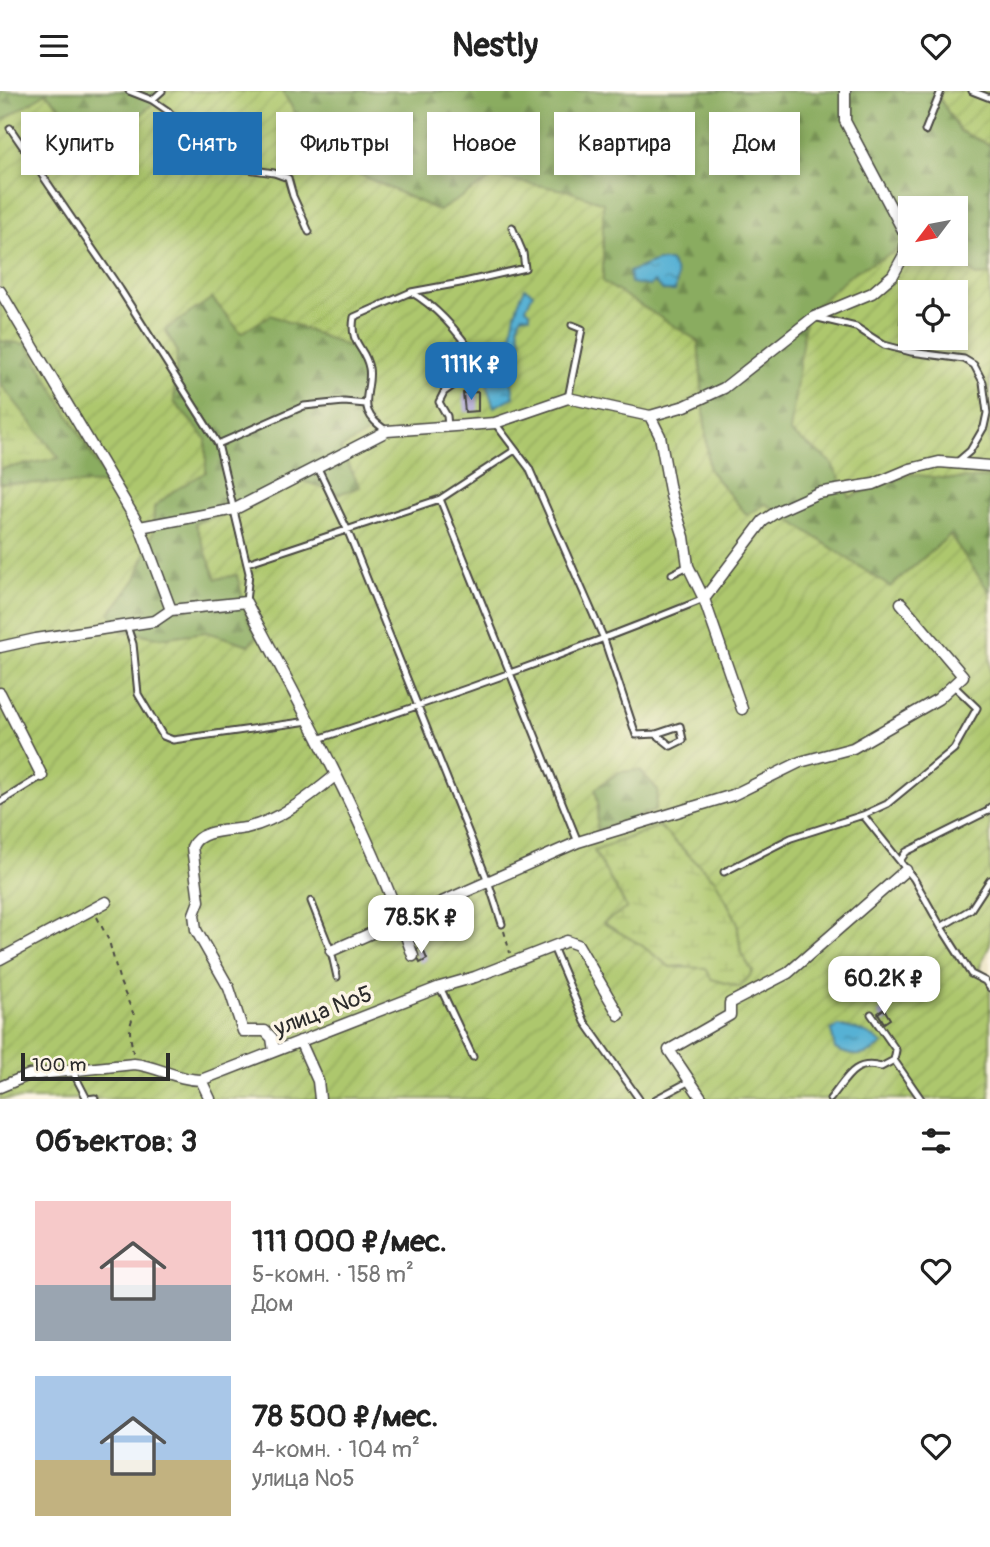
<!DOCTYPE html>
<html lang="ru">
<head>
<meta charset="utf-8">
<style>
  body { margin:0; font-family:Pangolin,sans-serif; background:#f6f6f6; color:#222; height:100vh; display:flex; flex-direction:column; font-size:26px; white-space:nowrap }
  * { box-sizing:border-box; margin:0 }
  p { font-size:23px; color:#767676 }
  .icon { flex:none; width:38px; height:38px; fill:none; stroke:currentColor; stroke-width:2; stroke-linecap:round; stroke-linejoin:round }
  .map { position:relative; height:1008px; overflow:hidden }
  .panel { display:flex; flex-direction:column; background:#fff; flex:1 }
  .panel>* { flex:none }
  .top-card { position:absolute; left:21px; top:21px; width:948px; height:63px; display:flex; gap:14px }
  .needle { width:46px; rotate:238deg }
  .tools { position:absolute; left:898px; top:105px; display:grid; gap:14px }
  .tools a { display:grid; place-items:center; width:70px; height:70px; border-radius:0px; background:#fff; box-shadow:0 4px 10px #0003; font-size:35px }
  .scale { position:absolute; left:21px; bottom:18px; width:149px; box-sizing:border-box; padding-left:7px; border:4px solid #2b2b2b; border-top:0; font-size:19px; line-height:24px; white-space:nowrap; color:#2b2b2b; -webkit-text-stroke:5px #fcf5e5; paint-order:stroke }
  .price { position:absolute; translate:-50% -60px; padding:0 16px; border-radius:14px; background:#fff; color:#222; font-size:23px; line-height:46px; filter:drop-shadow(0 2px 4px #0008) }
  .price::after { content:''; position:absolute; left:50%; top:42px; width:21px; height:16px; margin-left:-10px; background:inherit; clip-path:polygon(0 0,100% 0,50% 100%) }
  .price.current { background:#1f6fb2; color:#fff }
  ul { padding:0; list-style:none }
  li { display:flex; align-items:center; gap:21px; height:175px; padding:0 35px }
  li span { display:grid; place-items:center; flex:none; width:196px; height:140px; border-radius:0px; color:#555 }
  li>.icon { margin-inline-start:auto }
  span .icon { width:84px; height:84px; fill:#fffc; stroke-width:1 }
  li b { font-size:30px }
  h2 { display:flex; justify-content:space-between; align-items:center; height:84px; padding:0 35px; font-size:30px }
  .chip { padding:0 24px; border-radius:0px; background:#fff; box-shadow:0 4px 10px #0003; font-size:24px; line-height:63px }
  .chip.current { background:#1f6fb2; color:#fff }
  header { display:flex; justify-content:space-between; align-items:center; height:91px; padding:0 35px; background:#fff; font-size:32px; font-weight:700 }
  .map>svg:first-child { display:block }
</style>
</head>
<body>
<header><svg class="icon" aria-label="menu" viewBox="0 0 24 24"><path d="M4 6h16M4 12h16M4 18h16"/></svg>Nestly<svg class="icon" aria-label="heart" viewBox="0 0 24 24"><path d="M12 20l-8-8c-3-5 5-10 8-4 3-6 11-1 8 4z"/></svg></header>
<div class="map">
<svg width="990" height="1008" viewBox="0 0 990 1008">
  <defs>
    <pattern id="forest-firs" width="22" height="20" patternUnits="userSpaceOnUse" patternTransform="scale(1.75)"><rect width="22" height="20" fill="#8aac60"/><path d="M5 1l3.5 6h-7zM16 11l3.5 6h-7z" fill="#718c4f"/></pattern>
    <pattern id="wetland-marsh" width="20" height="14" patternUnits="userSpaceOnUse" patternTransform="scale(1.75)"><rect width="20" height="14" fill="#adc76d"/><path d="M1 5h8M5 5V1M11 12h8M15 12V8" fill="none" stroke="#95ab5f"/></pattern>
    <pattern id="garden-furrows" width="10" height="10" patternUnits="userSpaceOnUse" patternTransform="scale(1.75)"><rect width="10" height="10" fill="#adc76d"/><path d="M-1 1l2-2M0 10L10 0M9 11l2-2" fill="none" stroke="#95ab5f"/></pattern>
    <pattern id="water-ripples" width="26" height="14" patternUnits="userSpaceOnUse" patternTransform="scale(1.75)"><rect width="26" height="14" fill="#57b1d4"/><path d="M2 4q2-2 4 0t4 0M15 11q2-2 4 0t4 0" fill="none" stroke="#4890ac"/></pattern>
  </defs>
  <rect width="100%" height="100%" fill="#fcf5e5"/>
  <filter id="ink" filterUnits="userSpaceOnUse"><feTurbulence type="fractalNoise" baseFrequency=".0143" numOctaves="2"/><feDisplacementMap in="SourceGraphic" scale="14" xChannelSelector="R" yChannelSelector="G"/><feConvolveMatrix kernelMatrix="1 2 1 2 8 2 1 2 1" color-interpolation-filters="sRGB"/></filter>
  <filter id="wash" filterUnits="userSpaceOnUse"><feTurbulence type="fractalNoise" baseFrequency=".00686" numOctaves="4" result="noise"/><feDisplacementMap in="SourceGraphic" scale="28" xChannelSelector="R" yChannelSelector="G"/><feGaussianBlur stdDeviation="1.57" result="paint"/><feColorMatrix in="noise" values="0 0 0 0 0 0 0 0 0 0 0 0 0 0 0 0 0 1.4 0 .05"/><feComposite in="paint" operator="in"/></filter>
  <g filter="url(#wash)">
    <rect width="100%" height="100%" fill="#eee6c8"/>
    <!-- forest -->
    <path fill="url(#forest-firs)" stroke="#5a6c46" stroke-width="2" d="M0 0H167L102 59 46 2 0 31Z
      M282 0H935L960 40 990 54V184L976 185 953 163H956V117H910V153L790 341 830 370 949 388 990 386V502L950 444 890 496 766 414 747 425 709 379 698 250 603 191 494 86 439 120 322 66Z
      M212 206 271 224 352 257 364 274 362 304 376 338 360 396 339 403 301 389 237 484 248 528 257 545 249 554 206 541 161 547 121 539 109 522 136 488 153 442 154 416 172 401 206 380V348L174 311 177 260 165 239Z
      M0 250 27 253 110 394 0 414V378L58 366 0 292Z
      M640 678 658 699 655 720 596 740 598 712 595 698 619 681Z"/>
    <!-- wetland -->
    <path fill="url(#wetland-marsh)" stroke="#6c794c" stroke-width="2" d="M0 292 59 367 0 378Z
      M659 735 716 790 737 830 741 862 753 881 741 896 710 888 683 875 670 876 641 854 602 831 594 760Z"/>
    <!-- garden -->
    <path fill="url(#garden-furrows)" stroke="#6c794c" stroke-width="2" fill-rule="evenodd" d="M167 0H282L322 66 439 120 494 86 569 100 603 112V191L698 250 709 379 747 424 766 413 890 496 950 444 990 502V853L979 878 990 885V1008H0V392L109 393 27 253 0 250V31L46 2 102 59ZM212 207 241 242 271 224 352 257 364 274 362 322 375 338 340 358 360 396 339 403 301 389 250 415 195 432 216 488 237 484 248 528 257 545 249 554 206 541 161 547 121 539 110 522 136 488 153 442 154 416 172 401 206 381V348L174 311 177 260 165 239ZM640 679 658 699 655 720 597 739 598 712 595 698 619 681ZM659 735 716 790 737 830 741 862 753 881 740 896 711 888 706 877 670 876 641 854 603 832 627 817 594 760Z
      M935 0H990V54L960 40Z
      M910 153V163H953L976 185 990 184V386L949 388 910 383 850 406 830 370 790 341 806 224 854 181ZM910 201H956V247H910Z"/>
    <!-- water -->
    <path fill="url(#water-ripples)" stroke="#416e80" stroke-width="2" d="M657 170H670C678 181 678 188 675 200H664L654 191 649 195 631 192 629 181Z
      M525 197 533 202 526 217 530 220V225L523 224C515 231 519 242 522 251L516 252V268L511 273C509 248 513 219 525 197Z
      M506 278 514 281 512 293 514 306 494 316C489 302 484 293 490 279Z
      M839 935C857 938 869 941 883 953 867 967 853 967 835 958L831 939Z"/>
    <g id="blocks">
      <!-- building -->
      <path fill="#aca4d7" d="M914 191 924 194 922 201H912Z
        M902 221 910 222V234L900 232Z
        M478 301V320L465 321 463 302Z
        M422 856 427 868 420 872 414 859Z
        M884 918 890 928 884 932 878 922Z"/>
    </g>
  </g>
  <g filter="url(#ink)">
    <use href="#blocks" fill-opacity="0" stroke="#484743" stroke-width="2"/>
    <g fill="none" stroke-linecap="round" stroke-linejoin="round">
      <!-- service casing -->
      <g stroke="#484743" stroke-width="9">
        <path id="service" d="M129 0 152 9 168 20 181 35 207 55 212 65 234 76 274 82 288 87 293 105 309 141
          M972 0 990 7
          M152 9 162 0
          M10 37 120 198 218 353 249 482 246 511
          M925 40 941 0
          M411 201C439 217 460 243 478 270L476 278 444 301 439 311 447 325 448 335
          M818 227 856 236 884 254 911 261 964 268 974 274 983 291 987 322 984 336 970 360 956 372
          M568 307 582 238 572 234
          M495 332 529 377 604 548 636 644 656 643 680 635 683 649 671 655 656 643
          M387 340C379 334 372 330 368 320 363 308 372 291 369 277 365 255 349 254 354 226L411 201 460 192 525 177 523 162 512 136
          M218 353 304 315 344 311 366 313
          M317 375 347 438 488 790 502 833
          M440 408 578 751
          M247 472 440 408 515 359
          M672 483 688 475
          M127 535 133 553 138 603 163 645 173 649 309 630
          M318 648C448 606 577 559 704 508
          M0 711 42 685
          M863 724 914 788 941 836 971 883 985 890 990 897
          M900 770 906 761 988 720 990 716
          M724 781 791 747 863 724 887 713 954 658 977 617 954 595
          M311 810 331 860 337 886
          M941 836 971 818 990 789
          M553 856 585 931 639 1008
          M440 896 473 966
          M871 923 896 959 894 969 921 1008
          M72 979 87 1008
          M87 1008 95 1007
          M656 1008 690 990
          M830 1008C846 989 853 968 881 976L894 969"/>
      </g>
      <!-- minor casing -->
      <g stroke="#484743" stroke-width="13">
        <path id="minor" d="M0 200 140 436 171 519 246 511C307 626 371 742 413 865
          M650 325 660 345 671 405 684 446 688 475 704 508 742 618
          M140 436 235 418 387 340 495 332 568 307 650 325 685 315 724 297 814 226 872 202 893 184 905 162 906 145 845 30V0
          M704 508 763 430 778 420 818 402 874 393 910 378 939 371 990 375
          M0 556 36 548 155 530 171 519
          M0 602 42 685
          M331 860 578 751 733 704 800 671 853 657 938 608 963 585 901 512
          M0 868 106 811
          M300 950 318 990 320 1008
          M274 960 272 947 265 940H243L229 897 196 839 194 823 199 810 192 756C199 738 229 740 246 737 280 729 309 706 336 684
          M201 989 210 1008
          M0 996 29 984 134 973C157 975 177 989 201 989L440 896 475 886 567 850 578 854 619 924
          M702 1008 669 959 730 924V912L788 882 906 779"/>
      </g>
      <!-- path -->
      <path stroke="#484743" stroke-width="2" stroke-dasharray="5 5" stroke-linecap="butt" d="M97 826 109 850 120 891 134 924C127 938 131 947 133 962
        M504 840 510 862"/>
      <!-- service -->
      <use href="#service" stroke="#fff" stroke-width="5"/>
      <!-- minor -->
      <use href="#minor" stroke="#fff" stroke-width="10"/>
    </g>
  </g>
  <g text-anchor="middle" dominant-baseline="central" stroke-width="7" stroke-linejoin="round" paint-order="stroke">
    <!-- street labels -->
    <g font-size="23" fill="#2b2b2b" stroke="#fcf5e5">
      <text transform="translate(323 920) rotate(-21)">улица №5</text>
    </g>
  </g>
</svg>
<div class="tools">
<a><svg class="needle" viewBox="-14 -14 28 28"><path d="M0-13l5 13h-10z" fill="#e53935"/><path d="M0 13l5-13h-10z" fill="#767676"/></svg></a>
<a><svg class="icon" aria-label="locate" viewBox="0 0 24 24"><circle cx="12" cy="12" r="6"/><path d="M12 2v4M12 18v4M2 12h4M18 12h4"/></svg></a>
</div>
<div class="scale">100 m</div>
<b class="price current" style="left:471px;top:311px">111K ₽</b>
<b class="price" style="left:421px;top:864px">78.5K ₽</b>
<b class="price" style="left:884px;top:925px">60.2K ₽</b>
<div class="top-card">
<a class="chip">Купить</a>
<a class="chip current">Снять</a>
<a class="chip">Фильтры</a>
<a class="chip">Новое</a>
<a class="chip">Квартира</a>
<a class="chip">Дом</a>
</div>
</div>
<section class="panel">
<h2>Объектов: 3<svg class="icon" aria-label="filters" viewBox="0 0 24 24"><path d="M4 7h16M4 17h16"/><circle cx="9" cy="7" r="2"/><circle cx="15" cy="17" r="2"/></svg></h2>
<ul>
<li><span style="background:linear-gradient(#f6c9c9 60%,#9aa5b1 0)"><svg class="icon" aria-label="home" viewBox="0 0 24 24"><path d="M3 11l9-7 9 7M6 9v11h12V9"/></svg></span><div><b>111 000 ₽/мес.</b><p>5-комн. · 158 m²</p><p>Дом</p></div><svg class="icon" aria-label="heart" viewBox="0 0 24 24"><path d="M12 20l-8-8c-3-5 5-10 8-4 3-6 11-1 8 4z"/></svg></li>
<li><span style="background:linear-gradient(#a9c7e8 60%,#c2b280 0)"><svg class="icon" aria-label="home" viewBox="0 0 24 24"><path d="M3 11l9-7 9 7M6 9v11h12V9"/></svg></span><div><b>78 500 ₽/мес.</b><p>4-комн. · 104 m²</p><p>улица №5</p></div><svg class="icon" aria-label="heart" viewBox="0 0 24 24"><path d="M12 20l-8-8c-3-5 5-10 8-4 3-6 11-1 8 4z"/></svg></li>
</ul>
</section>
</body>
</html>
